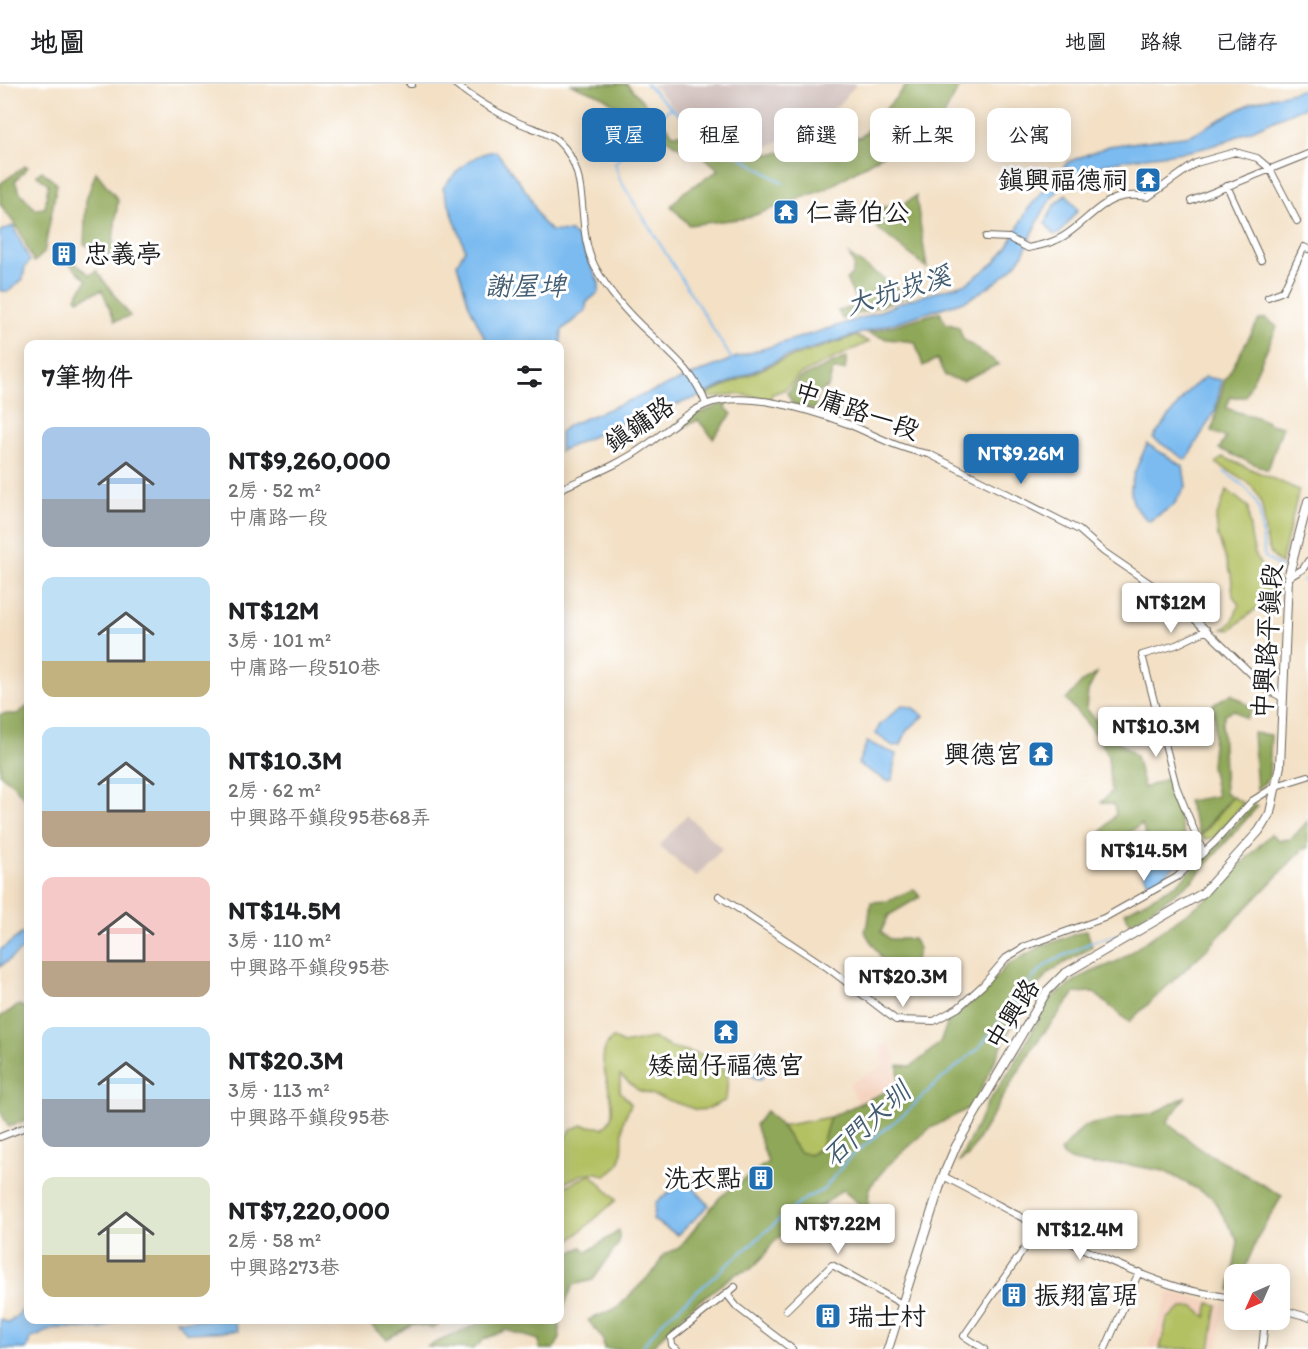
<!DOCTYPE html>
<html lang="zh-TW">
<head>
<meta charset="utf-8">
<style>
  body { margin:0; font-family:Itim,"LXGW WenKai TC",sans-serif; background:#f2f2f2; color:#202124; height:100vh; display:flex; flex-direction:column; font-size:22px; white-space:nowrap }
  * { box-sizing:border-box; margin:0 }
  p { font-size:20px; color:#757577 }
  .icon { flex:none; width:33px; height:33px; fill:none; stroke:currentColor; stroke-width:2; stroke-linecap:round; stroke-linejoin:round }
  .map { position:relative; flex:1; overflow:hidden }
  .side { position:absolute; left:24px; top:256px; width:540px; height:984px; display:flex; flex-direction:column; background:#fff; border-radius:12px; box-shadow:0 3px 15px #0003 }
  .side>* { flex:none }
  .guide { position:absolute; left:582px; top:24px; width:570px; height:54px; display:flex; gap:12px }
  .needle { width:39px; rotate:225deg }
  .tools { position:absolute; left:1224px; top:1180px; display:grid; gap:12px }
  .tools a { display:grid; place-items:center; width:66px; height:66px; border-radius:12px; background:#fff; box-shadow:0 3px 15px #0003; font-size:30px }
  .price { position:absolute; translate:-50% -51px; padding:0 14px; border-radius:6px; background:#fff; color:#222; font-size:20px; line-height:39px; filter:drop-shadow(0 2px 3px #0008) }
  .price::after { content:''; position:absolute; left:50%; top:36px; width:18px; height:14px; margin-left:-9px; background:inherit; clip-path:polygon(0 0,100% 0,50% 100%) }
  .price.current { background:#1f6fb2; color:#fff }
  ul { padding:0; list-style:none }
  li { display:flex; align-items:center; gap:18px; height:150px; padding:0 18px }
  li span { display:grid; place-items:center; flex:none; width:168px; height:120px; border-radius:12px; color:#555 }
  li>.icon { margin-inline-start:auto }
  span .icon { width:72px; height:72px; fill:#fffc; stroke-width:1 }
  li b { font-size:26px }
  h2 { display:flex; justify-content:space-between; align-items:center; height:72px; padding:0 18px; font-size:26px }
  .pill { padding:0 21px; border-radius:12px; background:#fff; box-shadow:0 3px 15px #0003; font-size:21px; line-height:54px }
  .pill.current { background:#1f6fb2; color:#fff }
  header { display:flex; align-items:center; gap:36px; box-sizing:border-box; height:84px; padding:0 30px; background:#fff; border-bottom:2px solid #e0e0e0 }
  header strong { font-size:28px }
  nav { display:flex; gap:33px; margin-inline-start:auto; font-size:21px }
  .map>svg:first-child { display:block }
</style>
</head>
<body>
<header>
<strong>地圖</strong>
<nav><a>地圖</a><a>路線</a><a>已儲存</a></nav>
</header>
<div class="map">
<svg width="1308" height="1265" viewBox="0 0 1308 1265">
  <rect width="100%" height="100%" fill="#fff"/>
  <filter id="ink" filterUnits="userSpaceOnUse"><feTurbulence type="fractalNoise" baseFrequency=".0167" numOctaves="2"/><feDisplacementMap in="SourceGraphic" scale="12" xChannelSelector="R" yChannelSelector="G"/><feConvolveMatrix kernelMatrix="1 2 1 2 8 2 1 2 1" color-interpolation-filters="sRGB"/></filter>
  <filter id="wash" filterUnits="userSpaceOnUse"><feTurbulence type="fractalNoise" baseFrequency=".008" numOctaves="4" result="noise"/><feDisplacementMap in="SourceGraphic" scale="24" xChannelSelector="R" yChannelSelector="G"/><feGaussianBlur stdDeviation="1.35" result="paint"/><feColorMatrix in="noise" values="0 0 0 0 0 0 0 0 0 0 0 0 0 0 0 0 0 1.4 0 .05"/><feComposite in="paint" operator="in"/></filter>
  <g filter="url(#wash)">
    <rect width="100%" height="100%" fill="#f3e0c5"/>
    <!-- built -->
    <path fill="#f4d3c0" d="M888 959 897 976 894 980 895 1000 858 1019 849 1000 884 981 878 963Z
      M1169 1208 1225 1221 1217 1265H1148Z"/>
    <!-- industrial -->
    <path fill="#d0c0bc" d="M652 0H857L829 31 754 70 714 39 709 44 679 30Z
      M687 731 722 765 696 793 659 762Z"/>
    <!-- green -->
    <path fill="#b4c163" stroke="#686e40" stroke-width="1.5" d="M856 252 869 258 799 291 786 305 772 310 770 315 736 310 713 314 705 311 780 277Z
      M1223 373 1299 406 1281 480C1255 463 1273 424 1252 403 1243 393 1227 387 1216 379Z
      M1227 406 1248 423C1250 448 1251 489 1281 496L1279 510 1265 507 1263 519 1230 546 1223 545 1232 538 1239 521 1233 512 1231 490 1218 453 1216 434Z
      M1233 713 1243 719 1241 723 1213 754 1204 755 1201 752Z
      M613 954 623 960 653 954 670 963 719 975 728 993 726 1016 708 1025 697 1026 638 1006 620 991V1007L631 1020C629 1026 624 1033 623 1039 621 1057 629 1081 605 1092 591 1083 573 1095 560 1101V1067L571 1045 583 1041 603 1044C631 1026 584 975 613 954Z
      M830 1033 821 1063 809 1071 799 1068 781 1042Z
      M591 1090 616 1116 571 1156 560 1162V1105Z
      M1209 1219 1217 1221 1210 1265H1160L1167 1235 1182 1224 1194 1223 1206 1233Z"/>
    <!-- forest -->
    <path fill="#8fa759" stroke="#56623a" stroke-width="1.5" d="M570 0H627L673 50 708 48 713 42 752 72 800 66 837 46 860 54 908 0H961L942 35 826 105 747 134 689 141 671 122 684 108 719 86 697 67 692 72 600 11Z
      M25 82 28 83 15 97 19 107 35 125 45 124 48 100 37 91 42 87 57 100 44 169 34 178 19 146 0 120V100Z
      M96 88 118 116 113 157 114 174 84 160 86 116Z
      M916 112 927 184 877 144 876 123H899Z
      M69 171 70 175 90 191 96 186 130 232 115 237 102 206 78 216 76 213 87 196 64 175Z
      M849 171 909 212 842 235 838 227 858 221 846 195 852 191 854 181Z
      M940 228 945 239 959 243 963 255 999 280 962 297 945 292 937 275 923 282 915 258 887 255 868 249Z
      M1266 234 1277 243 1245 313H1230L1227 324C1237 329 1246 330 1256 333 1268 337 1268 342 1283 342L1268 386 1219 365 1226 354 1212 347 1224 298 1259 236Z
      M847 273 845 286H833L828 303 817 310 815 326 793 320 787 309 800 294Z
      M728 318 725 323 732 330 713 354 698 336 657 356 682 336Z
      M1097 589 1088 607 1086 624 1101 643 1136 672 1144 704 1168 694 1191 775 1180 783 1161 758 1149 762 1142 740 1128 749 1122 761 1109 759 1101 749 1116 730 1114 721 1101 718 1112 707C1108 695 1110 676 1107 670 1098 650 1080 632 1066 616L1082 598Z
      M1231 610 1253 624 1246 635 1234 626 1225 630 1222 640 1225 708 1232 713 1200 751 1187 717 1217 712 1211 682 1215 637 1213 620Z
      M28 622V719L14 701 0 690V630H17Z
      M1253 649 1271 651 1269 694 1257 706Z
      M1254 720 1258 722 1191 798 1130 840 1125 828 1177 800 1214 765Z
      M1308 737V764L1303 765 1207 865 1129 938 1093 908 1075 909 1033 963 968 1072 959 1078 987 1020 1009 988 1050 915 1080 893 1118 877 1205 816 1271 750 1279 756 1291 755Z
      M914 805 920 813 889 831 881 848 890 855H913L919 864C917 878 911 884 898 891L890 887 864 847 868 840 871 818 888 817Z
      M1087 846 1092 863 1051 887 1023 918 973 1022 929 1045 887 1082 869 1104 868 1127 842 1106 812 1130 807 1129 772 1160 765 1171 751 1185 735 1190 689 1225 650 1265H604L603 1255 588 1236 617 1224 657 1184 663 1171 679 1164 720 1113 768 1078 755 1041 766 1027 781 1042 799 1068 810 1071 821 1063 830 1033 898 1002V981L911 982 925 972 940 958 949 936 978 913 1007 881 1042 862Z
      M19 921 28 925V1035L9 1043 0 1027V933Z
      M1186 1012 1167 1038 1199 1064 1282 1112 1259 1151 1242 1191H1234V1208L1230 1206 1238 1157 1212 1113 1164 1087 1123 1080 1092 1081 1069 1076 1060 1068 1084 1042 1135 1031 1153 1030Z
      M619 1147V1159L593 1196 573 1201 560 1233V1174L582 1163 587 1168Z
      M366 1236H439L438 1242 432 1244 413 1240 387 1255Z
      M486 1236H559L560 1254 554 1265H539V1256L506 1246 485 1255 473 1265 426 1263Z"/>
    <!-- water -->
    <path fill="#7cbbf0" stroke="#4c6c86" stroke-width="1.5" d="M1308 4V22C1275 33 1245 52 1211 62 1164 76 1116 68 1073 94 1046 110 1036 144 1023 170 1013 189 985 206 967 216L782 274 698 313 620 340 560 367V348L569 341 737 273 868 232 908 216 967 199 994 179 1008 162 1028 125 1068 78 1109 62 1191 51 1253 18Z
      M496 67 529 111 541 137 551 147 571 148 579 155 599 199V208L587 218 585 227 562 246 560 267V261H488L469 221 457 180 465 165 443 104C457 86 473 69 496 67Z
      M1066 110 1078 126 1059 150 1054 151 1045 139 1054 122Z
      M13 142 30 177 25 183 23 195 9 207H0V147Z
      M1205 293 1222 296 1215 327 1186 376 1153 354 1189 306Z
      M1147 360 1183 382 1186 402 1173 422 1149 437C1117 413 1135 389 1147 360Z
      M902 621 913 624 924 632 907 646 901 661 893 662 876 650 879 642Z
      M867 658 896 670 892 696 887 697 858 680Z
      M1162 762 1176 781 1154 799H1148L1138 776Z
      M28 845V861L0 883V866Z
      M759 965 774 979 760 996 737 985 736 980Z
      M687 1097 709 1121 678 1151 653 1136 656 1118Z
      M28 1221V1236H118L103 1245 55 1244 30 1255 27 1265H0V1235L9 1239Z
      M176 1236H229L234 1238 238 1247 187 1249Z"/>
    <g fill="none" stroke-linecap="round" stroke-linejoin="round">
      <!-- stream -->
      <path stroke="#7cbbf0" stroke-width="2" d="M646 0 691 43 783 99
        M670 24 615 79 620 96 733 277
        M1224 388C1269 416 1257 427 1265 473L1282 485
        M1303 496 1308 499
        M640 1265 664 1236 786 1130 806 1114 823 1106 849 1074 909 1026 932 1003 979 964 1030 897 1047 880 1094 857 1117 851"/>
    </g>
  </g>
  <g filter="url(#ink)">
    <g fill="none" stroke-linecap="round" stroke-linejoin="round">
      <!-- street casing -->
      <g stroke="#676157" stroke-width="8">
        <path id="street" d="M410 0H412
          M455 0C475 16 494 27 517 38 530 44 549 48 559 58 593 90 574 144 595 183 608 207 629 231 650 250 673 272 695 289 706 320
          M1227 102 1261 176
          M1191 117 1308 70
          M986 153 1009 154 1028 164C1042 161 1056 158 1067 150 1097 129 1106 106 1148 113L1196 79 1235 68 1257 74 1270 85 1297 137
          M1268 213 1283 207 1304 163 1308 165
          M560 405C589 392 619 381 645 362 666 348 682 331 705 321 743 305 811 326 848 340 875 351 900 366 929 370L1079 446 1104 468 1177 518 1268 606 1283 614
          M1288 494 1303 485 1308 477
          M1203 768 1176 702 1142 571 1176 561 1207 546
          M719 812 828 884 896 936 934 937 958 924 983 901 1006 874 1026 862 1104 834 1177 793 1215 758 1252 717 1276 702 1308 692
          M0 1053 28 1042
          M943 1092C1018 1130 1090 1174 1171 1201 1191 1208 1214 1210 1234 1215
          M726 1209 737 1223 792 1265
          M1280 1225 1308 1233
          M786 1226 832 1181 902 1220
          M677 1265 672 1261 671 1254 735 1203
          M984 1265 964 1252 1038 1145
          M1105 1265 1139 1188
          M1262 1265 1265 1236"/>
      </g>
      <!-- secondary casing -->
      <g stroke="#676157" stroke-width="10">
        <path id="secondary" d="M888 1265 943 1092 956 1062 1047 907 1064 890 1203 809 1259 747 1270 729 1280 682 1288 494 1308 417"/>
      </g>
      <!-- street -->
      <use href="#street" stroke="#fff" stroke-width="6"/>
      <!-- secondary -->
      <use href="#secondary" stroke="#fff" stroke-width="8"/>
    </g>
  </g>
  <!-- icons -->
  <defs>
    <g id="temple-square" transform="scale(1.35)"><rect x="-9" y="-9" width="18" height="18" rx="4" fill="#1f6fb2" stroke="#fff"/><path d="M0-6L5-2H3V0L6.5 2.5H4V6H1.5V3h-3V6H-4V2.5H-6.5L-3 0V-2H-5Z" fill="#fff"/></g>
    <g id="building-square" transform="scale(1.35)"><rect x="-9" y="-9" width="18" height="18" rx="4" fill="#1f6fb2" stroke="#fff"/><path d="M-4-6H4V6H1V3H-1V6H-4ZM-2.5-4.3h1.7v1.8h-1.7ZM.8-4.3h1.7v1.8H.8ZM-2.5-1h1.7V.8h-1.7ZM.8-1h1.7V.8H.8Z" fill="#fff"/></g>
  </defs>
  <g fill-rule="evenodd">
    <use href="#temple-square" x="1148" y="96"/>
    <use href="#temple-square" x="786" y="128"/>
    <use href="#building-square" x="64" y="170"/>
    <use href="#temple-square" x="1041" y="670"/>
    <use href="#temple-square" x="726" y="948"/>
    <use href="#building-square" x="761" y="1094"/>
    <use href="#building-square" x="1014" y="1211"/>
    <use href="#building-square" x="828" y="1232"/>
  </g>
  <g text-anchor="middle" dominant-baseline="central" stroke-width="6" stroke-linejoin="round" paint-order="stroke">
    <!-- poi labels -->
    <g font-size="26" fill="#1c1c1c" stroke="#fff" text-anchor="start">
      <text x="1128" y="96" text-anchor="end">鎮興福德祠</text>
      <text x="806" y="128">仁壽伯公</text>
      <text x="84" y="170">忠義亭</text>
      <text x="1022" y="670" text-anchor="end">興德宮</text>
      <text x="726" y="981" text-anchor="middle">矮崗仔福德宮</text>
      <text x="742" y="1094" text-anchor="end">洗衣點</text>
      <text x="1034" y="1211">振翔富琚</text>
      <text x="848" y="1232">瑞士村</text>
    </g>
    <!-- street labels -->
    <g font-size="26" fill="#1c1c1c" stroke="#fff">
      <text transform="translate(857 326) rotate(19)">中庸路一段</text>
      <text transform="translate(639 340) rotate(-34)">鎮鏞路</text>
      <text transform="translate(1267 557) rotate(-86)">中興路平鎮段</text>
      <text transform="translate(1012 930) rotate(-58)">中興路</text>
    </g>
    <!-- water labels -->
    <g font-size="27" font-style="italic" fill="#425c71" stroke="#fff">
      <text x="525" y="201">謝屋埤</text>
      <text transform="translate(898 206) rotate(-17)">大坑崁溪</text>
      <text transform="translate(866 1040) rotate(-43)">石門大圳</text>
    </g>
  </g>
</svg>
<div class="tools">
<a><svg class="needle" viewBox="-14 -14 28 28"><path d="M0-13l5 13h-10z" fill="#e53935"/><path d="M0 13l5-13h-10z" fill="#757577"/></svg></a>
</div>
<b class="price current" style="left:1021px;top:401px">NT$9.26M</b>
<b class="price" style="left:1171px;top:550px">NT$12M</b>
<b class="price" style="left:1156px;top:674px">NT$10.3M</b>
<b class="price" style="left:1144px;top:798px">NT$14.5M</b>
<b class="price" style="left:903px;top:924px">NT$20.3M</b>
<b class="price" style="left:838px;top:1171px">NT$7.22M</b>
<b class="price" style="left:1080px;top:1177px">NT$12.4M</b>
<div class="guide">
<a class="pill current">買屋</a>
<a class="pill">租屋</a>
<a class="pill">篩選</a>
<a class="pill">新上架</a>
<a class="pill">公寓</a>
</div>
<section class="side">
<h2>7筆物件<svg class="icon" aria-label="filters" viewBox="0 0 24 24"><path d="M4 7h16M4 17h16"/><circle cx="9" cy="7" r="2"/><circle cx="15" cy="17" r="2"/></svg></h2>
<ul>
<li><span style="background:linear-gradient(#a9c7e8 60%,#9aa5b1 0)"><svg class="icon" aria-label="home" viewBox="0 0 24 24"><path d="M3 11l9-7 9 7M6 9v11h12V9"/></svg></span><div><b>NT$9,260,000</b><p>2房 · 52 m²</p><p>中庸路一段</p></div></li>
<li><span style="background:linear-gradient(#bfe0f5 70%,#c2b280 0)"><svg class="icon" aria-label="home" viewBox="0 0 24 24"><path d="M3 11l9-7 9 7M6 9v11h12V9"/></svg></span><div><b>NT$12M</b><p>3房 · 101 m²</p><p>中庸路一段510巷</p></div></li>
<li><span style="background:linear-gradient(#bfe0f5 70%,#b9a48a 0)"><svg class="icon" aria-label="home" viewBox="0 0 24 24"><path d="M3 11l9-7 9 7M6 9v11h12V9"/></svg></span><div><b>NT$10.3M</b><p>2房 · 62 m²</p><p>中興路平鎮段95巷68弄</p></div></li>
<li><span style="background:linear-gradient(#f6c9c9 70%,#b9a48a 0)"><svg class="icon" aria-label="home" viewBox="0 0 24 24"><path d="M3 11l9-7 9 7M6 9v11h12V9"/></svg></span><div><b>NT$14.5M</b><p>3房 · 110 m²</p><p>中興路平鎮段95巷</p></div></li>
<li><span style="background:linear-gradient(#bfe0f5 60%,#9aa5b1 0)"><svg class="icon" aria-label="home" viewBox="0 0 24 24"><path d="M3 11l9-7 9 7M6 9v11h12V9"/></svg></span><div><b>NT$20.3M</b><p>3房 · 113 m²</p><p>中興路平鎮段95巷</p></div></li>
<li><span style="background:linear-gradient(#dfe7d0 65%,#c2b280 0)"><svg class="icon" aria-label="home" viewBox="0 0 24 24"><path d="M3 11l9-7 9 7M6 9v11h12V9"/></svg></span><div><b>NT$7,220,000</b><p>2房 · 58 m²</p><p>中興路273巷</p></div></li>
</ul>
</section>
</div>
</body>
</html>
